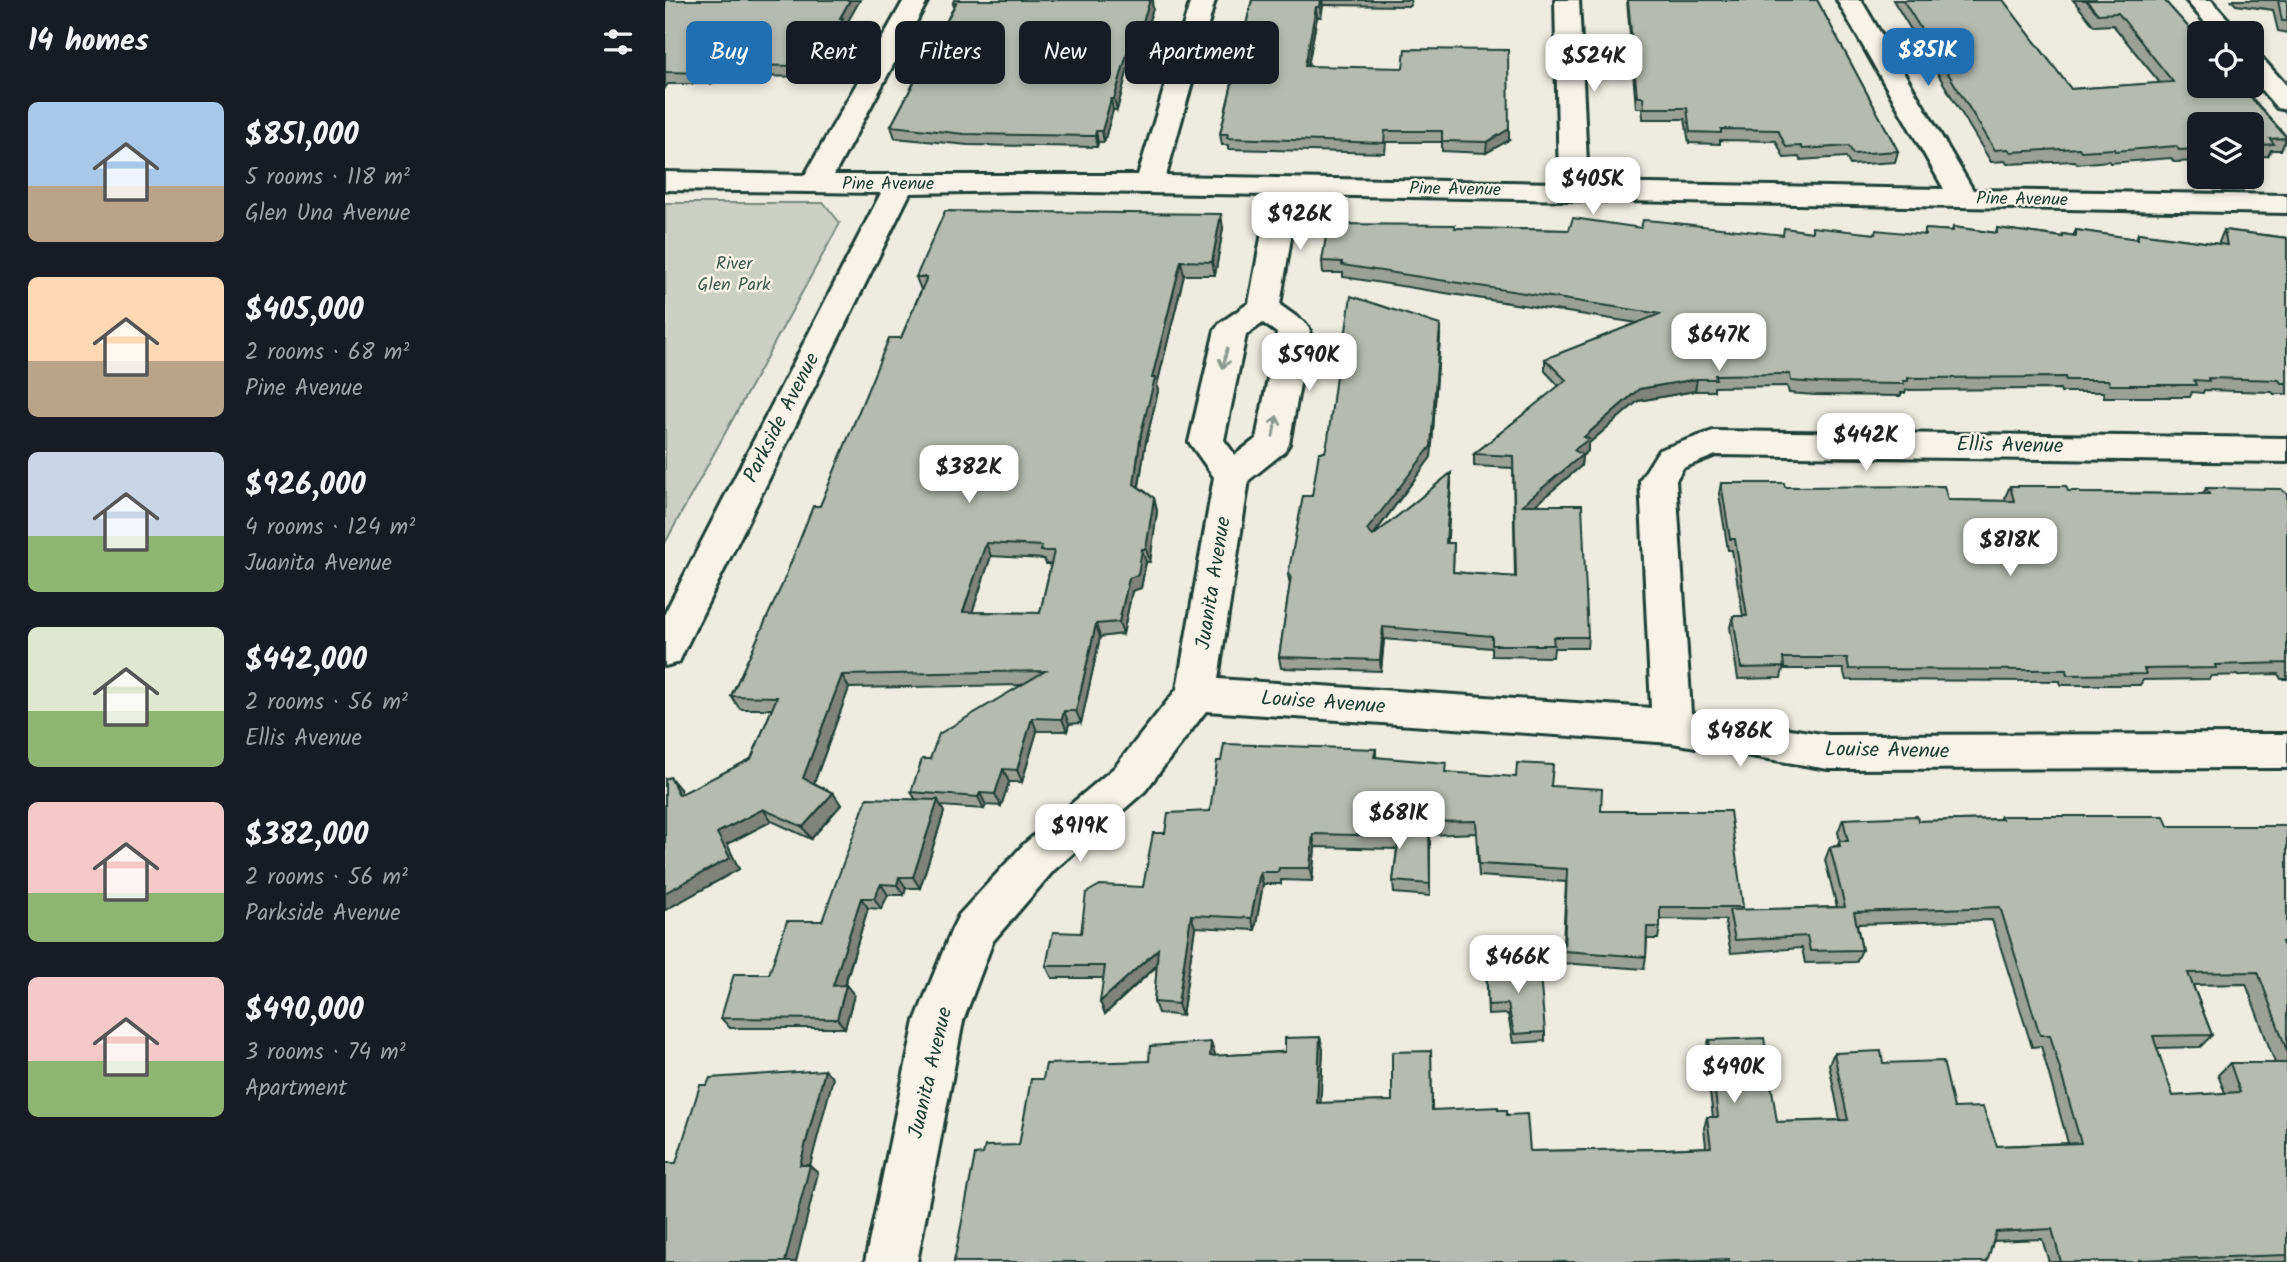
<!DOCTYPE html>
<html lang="en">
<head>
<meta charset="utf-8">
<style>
  body { margin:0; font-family:Kalam,sans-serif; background:#242831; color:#f1f3f6; height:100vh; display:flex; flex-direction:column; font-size:26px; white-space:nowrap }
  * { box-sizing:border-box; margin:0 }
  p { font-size:23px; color:#9ea1a6 }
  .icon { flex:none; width:38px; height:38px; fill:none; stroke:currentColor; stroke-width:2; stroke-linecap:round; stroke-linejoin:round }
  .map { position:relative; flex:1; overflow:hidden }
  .side { display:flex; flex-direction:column; background:#171b24; width:665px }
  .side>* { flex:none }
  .hud { position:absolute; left:21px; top:21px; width:665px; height:63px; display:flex; gap:14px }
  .tools { position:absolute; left:1522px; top:21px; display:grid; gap:14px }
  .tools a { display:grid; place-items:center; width:77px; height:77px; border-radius:10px; background:#171b24; box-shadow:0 4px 10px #0003; font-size:35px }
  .price { position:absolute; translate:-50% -60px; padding:0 16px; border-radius:14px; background:#fff; color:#222; font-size:23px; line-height:46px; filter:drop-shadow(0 2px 4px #0008) }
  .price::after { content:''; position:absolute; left:50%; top:42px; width:21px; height:16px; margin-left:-10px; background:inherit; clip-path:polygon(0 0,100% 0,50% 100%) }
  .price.on { background:#1f6fb2; color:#fff }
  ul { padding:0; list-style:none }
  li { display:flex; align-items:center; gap:21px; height:175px; padding:0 28px }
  li span { display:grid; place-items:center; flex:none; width:196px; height:140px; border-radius:10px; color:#555 }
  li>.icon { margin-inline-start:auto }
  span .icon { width:84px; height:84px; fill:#fffc; stroke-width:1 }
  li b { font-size:30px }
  h2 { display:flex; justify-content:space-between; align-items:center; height:84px; padding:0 28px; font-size:30px }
  .tag { padding:0 24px; border-radius:10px; background:#171b24; box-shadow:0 4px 10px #0003; font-size:24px; line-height:63px }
  .tag.on { background:#1f6fb2; color:#fff }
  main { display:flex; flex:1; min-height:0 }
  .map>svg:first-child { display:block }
</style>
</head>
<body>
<main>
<section class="side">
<h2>14 homes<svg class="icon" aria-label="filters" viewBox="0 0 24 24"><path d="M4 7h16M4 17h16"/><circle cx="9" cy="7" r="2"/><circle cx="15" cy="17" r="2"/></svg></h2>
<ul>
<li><span style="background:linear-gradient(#a9c7e8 60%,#b9a48a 0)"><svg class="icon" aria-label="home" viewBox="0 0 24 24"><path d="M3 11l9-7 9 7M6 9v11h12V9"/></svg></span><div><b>$851,000</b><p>5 rooms · 118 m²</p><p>Glen Una Avenue</p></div></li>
<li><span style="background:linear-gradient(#ffd9b3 60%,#b9a48a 0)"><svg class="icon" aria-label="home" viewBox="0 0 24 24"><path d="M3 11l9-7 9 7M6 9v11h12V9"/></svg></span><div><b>$405,000</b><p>2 rooms · 68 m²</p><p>Pine Avenue</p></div></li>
<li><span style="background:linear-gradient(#c9d6e8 60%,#8fb573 0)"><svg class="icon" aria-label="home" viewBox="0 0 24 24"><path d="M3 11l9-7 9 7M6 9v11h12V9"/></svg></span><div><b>$926,000</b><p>4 rooms · 124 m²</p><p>Juanita Avenue</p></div></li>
<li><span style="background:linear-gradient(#dfe7d0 60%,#8fb573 0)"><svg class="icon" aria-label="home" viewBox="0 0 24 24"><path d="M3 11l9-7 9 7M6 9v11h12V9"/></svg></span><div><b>$442,000</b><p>2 rooms · 56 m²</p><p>Ellis Avenue</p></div></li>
<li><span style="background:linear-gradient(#f6c9c9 65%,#8fb573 0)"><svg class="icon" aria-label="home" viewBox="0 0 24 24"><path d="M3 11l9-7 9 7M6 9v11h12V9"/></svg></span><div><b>$382,000</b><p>2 rooms · 56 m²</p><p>Parkside Avenue</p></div></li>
<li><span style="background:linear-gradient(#f6c9c9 60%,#8fb573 0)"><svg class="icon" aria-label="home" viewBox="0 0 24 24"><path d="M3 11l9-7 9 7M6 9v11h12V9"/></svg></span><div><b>$490,000</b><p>3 rooms · 74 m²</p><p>Apartment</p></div></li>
</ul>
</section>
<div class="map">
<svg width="1622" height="1262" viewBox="0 0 1622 1262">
  <rect width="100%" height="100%" fill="#eeece1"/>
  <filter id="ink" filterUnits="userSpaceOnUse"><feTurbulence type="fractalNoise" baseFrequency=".0143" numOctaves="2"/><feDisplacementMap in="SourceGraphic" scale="14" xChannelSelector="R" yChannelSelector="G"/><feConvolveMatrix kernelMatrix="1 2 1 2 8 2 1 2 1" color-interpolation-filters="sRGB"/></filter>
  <g filter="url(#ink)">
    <!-- green -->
    <path fill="#cccfc4" stroke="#76867c" stroke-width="2" d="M0 203H159L175 223 0 543Z"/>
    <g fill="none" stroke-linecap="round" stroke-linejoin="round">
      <!-- minor casing -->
      <g stroke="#1f3d34" stroke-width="6">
        <path id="minor" d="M239 0H263L169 175H473L526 0H550L501 176 894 183 890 0H914L923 183 1279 189 1172 0H1196L1308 190 1622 195V213L633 195 615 305 640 323 645 330 624 444 619 452 584 480 553 679 986 708 975 480 994 450 1048 431 1622 438V462L1051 455 1018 468 1011 480 1026 713 1163 735 1622 734V768L1163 769 1007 743 541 711 480 791 389 870 328 941 298 1021 252 1262H200L250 1021 287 929 294 915 359 844 450 767 512 689 549 477 524 442 550 330 555 323 584 303 604 195 361 191 245 193 19 651 14 662 0 666V613L216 193 0 190V172L140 175ZM598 323 612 333 591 439 570 455 559 440 581 335Z
          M1521 0H1546L1575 33H1549Z
          M1587 55 1596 57 1622 86V110L1612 108 1587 79Z"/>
      </g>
      <!-- minor -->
      <use href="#minor" fill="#f7f3e8" fill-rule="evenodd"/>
    </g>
    <!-- wall -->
    <path fill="#9ca197" stroke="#1f3d34" stroke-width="2" fill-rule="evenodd" d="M0 0 181 25 182 29 155 77 52 76 47 84H3L0 88Z
      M289 0H488L487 4 488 8 472 58 466 57 452 110H448L439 142H433L432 147 303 145 230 138 226 126 289 7 288 3Z
      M587 0H746L745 6 658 5 656 17H652L643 66 844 140 821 153 777 151V142H721L720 153 563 149V145H557L555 134Z
      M962 0H1152L1233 151 1230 162 1185 165 1181 157 1135 160 1134 157 1119 158 1111 141 1055 140V144L1024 143 1020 119H978L977 108H971Z
      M1228 0H1338L1406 89 1495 83 1448 25 1429 26 1408 0H1499L1622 137 1616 150H1606L1603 156 1587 157V124H1535V161L1509 162 1506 158 1445 163 1444 161 1412 164 1410 161 1342 164 1340 161 1326 162Z
      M1566 0H1622V33L1613 31 1608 10 1571 5Z
      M1288 227 1331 233 1332 228 1397 237 1398 234 1408 236 1411 230 1471 239 1473 233 1554 244V242L1559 230 1622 238V394H1609L1607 392 1539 390 1538 393 1527 392 1525 397H1439L1438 392H1396L1395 389 1241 390 1240 393H1236V396L1150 395 1124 393 1122 386 1049 387V391H1030L973 401 923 444V451L917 456 916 466 870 505 923 637 922 648H889L888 657 827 656V648L719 639 716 671 616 668 614 657 625 584 623 575 660 452 775 337 766 457 708 536 786 473 782 543H789L788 572 850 577 848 468 809 466V454L894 386 880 371V359L972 323 678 277V273H658L657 261 790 228 904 230 976 228 1118 235 1146 232 1258 235 1260 229 1287 231Z
      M558 228 550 275H519L492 385 493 391 480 446 474 487 489 498 492 511 485 562H481L476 588 467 591 458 634 435 637 416 723 404 724 402 731H372L357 782H344L336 806 321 805 319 809 276 806 279 812 255 888H241L239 895H223L216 909 203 908 180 985H181L189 995 180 1028H65L56 1018 104 974 157 921 251 800 246 792 265 759 358 685 184 688 149 783 168 793 176 805 146 839 107 821 62 844 74 869 0 910V779L15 789 17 794 86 759 107 709H75L66 696 155 506 236 338 256 290 251 277ZM326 556 379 559 381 564H386L375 613 307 612Z
      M1056 483 1120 487 1283 500 1341 501 1340 497 1345 486 1403 491 1415 493 1538 494 1541 488 1622 494V679H1616L1613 674 1546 676 1544 679 1478 680 1475 685H1396L1395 681 1181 680 1178 669H1118L1116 678 1073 679 1065 627 1068 616H1078L1067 550H1063L1054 494Z
      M711 749V757L781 772 886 786 936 811 1078 907V910L1172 907 1160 860 1165 847 1172 846 1175 841 1173 832 1178 819 1253 821 1334 819 1336 816 1503 826H1622V1262H1384L1377 1239 1328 1241 1322 1262H289L318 1154 354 1145 378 1079 484 1061 546 1042 550 1056 658 1049 655 1103 727 1101 766 1051 767 1110H833L842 1115 865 1151 1000 1149 1041 1147 1039 1128 1042 1117H1048L1040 1051 1044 1040 1112 1122 1175 1120 1164 1064 1169 1053 1218 1063 1289 1108 1332 1146 1403 1143 1376 1046 1367 1047 1327 920 1192 924 1197 950 1191 962 1140 963 1137 948 1066 953 1060 923 1061 920 995 919V927L993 939H982L981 957 979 969 897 963 901 882 814 876 811 833 765 835V896L729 893 728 881 732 849 650 847 647 881 616 880V884H598L590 930 530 927 517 1016 493 1013 489 1002 492 966 440 1014 438 978H387L381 966 416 933 478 887 500 833 545 811ZM1581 984 1610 1063H1565L1553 1075 1560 1093 1508 1096 1492 1048 1535 1047 1547 1035 1528 985Z
      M821 965 880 1032V1041L848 1043 843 1014 823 1015Z"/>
    <!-- shaded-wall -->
    <path fill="#7f837b" stroke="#1f3d34" stroke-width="2" d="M185 0H195L181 25 182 29 155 77 150 66Z
      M484 0H488L487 4 488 8 472 58 470 47Z
      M656 0H657L658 5 656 17 655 7Z
      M651 7 652 17 641 76 640 66Z
      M464 47 466 57 452 110 449 99Z
      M47 65 52 76 47 84 42 73Z
      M446 99 448 110 439 142 437 131Z
      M844 129V140L821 153 822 142Z
      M431 131 433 142 432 147 430 136Z
      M556 214 558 228 550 275 547 262Z
      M516 261 519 275 492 385 493 391 480 446 472 497 469 484 476 433 487 378Z
      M775 325V337L766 457 703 542 702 530Z
      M1032 379 1030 391 973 401 923 444V451L917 456 916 466 856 517 857 505 909 450 919 437 974 389Z
      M786 473V485L782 554 781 543Z
      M489 498 492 511 485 562 481 549Z
      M321 543 326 556 303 625 298 612Z
      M477 549 481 562 476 588 467 591 458 634 454 622 464 578Z
      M431 624 435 637 416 723 411 711Z
      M718 627 719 639 716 671 715 660Z
      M177 675 184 688 146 791 138 778Z
      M399 711 404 724 402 731 397 719Z
      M367 718 372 731 357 782 352 770Z
      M338 769 344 782 336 806 330 794Z
      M5 777 15 789 23 807 14 795Z
      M168 793 176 805 146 839 138 827Z
      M315 793 321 805 319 809 313 797Z
      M273 800 279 812 255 888 248 877Z
      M98 809 107 821 62 844 74 869 0 910V893L52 833Z
      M648 834 650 847 647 881 645 868Z
      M595 872 598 884 590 930 586 918Z
      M234 877 241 888 239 895 232 885Z
      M216 884 223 895 216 909 209 898Z
      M196 898 203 908 176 996 168 986Z
      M526 915 530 927 517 1016 513 1004Z
      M493 949 497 960 440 1014 435 1002Z
      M181 985 189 995 180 1028 172 1019Z
      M655 1037 658 1049 655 1114 652 1103Z
      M546 1042 550 1054 549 1068 545 1056Z
      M160 1070 168 1078 145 1166 153 1173 131 1262H120L135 1165Z"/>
    <!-- building -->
    <path fill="#b5bbb0" stroke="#1f3d34" stroke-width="2" fill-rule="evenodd" d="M0 0H185L175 18H178L150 66 47 65 42 73 0 72Z
      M289 0H485L470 47H464L449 99H446L437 131H431L430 136 299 134 226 126 291 3H288Z
      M587 0H656L655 7H651L640 66 738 68 740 49 843 50 844 129 822 142 777 141V131H720L719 143 562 138 563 134H555Z
      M963 0H1152L1233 151 1188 154 1184 146 1138 149 1136 146 1121 147 1113 130 1056 129V133L1025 132 1022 108H979L978 97H972Z
      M1238 0H1338L1406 89 1508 82 1453 13 1433 14 1421 0H1499L1535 40V86H1576L1622 138 1605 139 1609 144 1587 146V124H1535V149L1514 150 1511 146 1450 151 1449 149 1416 151 1414 148 1346 152 1343 149 1330 150Z
      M1613 0H1622V21H1617Z
      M280 211 556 214 547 262 516 261 487 378H490L476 433 469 484 489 498 481 549H477L473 575 464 578 454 622 431 624 411 711H399L397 719 367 718 352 770 338 769 330 794 315 793 313 797 246 792 257 759H265L274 734 380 671 177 675 138 778 168 793 138 827 98 809 52 833 65 858 0 893V779L5 777 14 795 86 759 112 697 66 696 117 585 148 506H155L224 338H236L262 277H251ZM321 543 377 546 376 551H389L375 613 298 612Z
      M908 218 976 228 978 220 992 221 1118 235 1119 228 1147 232V227L1210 234 1211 230 1260 235V229L1288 231V227L1332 233V228L1398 237V234L1411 236V230L1473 239V233L1562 245 1559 230 1622 238V383H1616L1614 380 1543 378 1544 381 1529 380 1531 385H1445L1443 380H1401L1400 377 1243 378V381H1238L1239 384 1153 383 1126 381 1125 374 1050 375 1051 379H1032L974 389 919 437 924 439 909 450 917 455 857 505H917L923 637H888L889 645H827V636L718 627 715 660 614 657 626 576 623 575 638 496H647L654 452H660L663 439 675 344H679L686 296 775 325 766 446 702 530 708 536 786 473 781 543H789L788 572 851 577 848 456 809 454 901 380 880 359 995 314 677 265V262L657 261 663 224 790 225V228L904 230Z
      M1056 483H1119L1120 487 1279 486 1283 500 1349 501 1345 486H1401L1403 491H1414L1415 493 1544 494 1541 488 1616 489 1622 494V665L1621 663 1550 665 1551 668 1479 669 1481 674 1402 675 1401 670 1184 669 1182 658H1118L1119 667 1076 668 1068 616H1082L1070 539H1065Z
      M559 744 711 749 709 757 781 763 780 772 851 777 852 763 888 765 886 786 937 789 936 811H1065L1078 907H995V927H982L981 957 899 951 902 869 814 864 811 821 764 822 765 884 728 881 734 836 648 834 645 868H614L613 872H595L586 918 526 915 513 1004 489 1002 493 949 435 1002 440 966H381L388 932 416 933 421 893 435 885 478 887 488 833H500L503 813 545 811 552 761H556Z
      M202 798 273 800 248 877H234L232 885 216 884 209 898H196L168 986 181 985 172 1019 56 1018 69 974H104L122 921H157Z
      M1252 816 1253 821 1337 819 1336 816H1499L1503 826H1622V942H1617L1622 953V1051L1593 972 1523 973 1547 1035 1488 1036 1508 1096 1575 1092 1565 1063H1622V1255L1474 1260V1262H1396L1387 1229 1331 1232 1322 1262H1064V1259L982 1262H289L310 1155 318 1154 320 1146 354 1145 366 1079H378L381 1064 484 1061 485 1046 546 1042 545 1056 620 1052V1038L655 1037 652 1103 727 1101V1052L766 1051 767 1110 833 1107V1110H842V1115L862 1114 865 1151 1000 1149 1046 1147 1042 1117H1053L1044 1040 1099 1038 1112 1122 1183 1120 1169 1053 1216 1051 1218 1063 1278 1061 1289 1108 1318 1107 1332 1146 1416 1143 1385 1035H1375L1335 907 1189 912 1197 950 1145 951 1142 936 1070 940 1064 910 1180 907 1165 847 1175 846 1174 841H1183L1178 819Z
      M874 963 880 1032 849 1034 843 1004 823 1005 821 965Z
      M160 1070 135 1165H145L120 1262H0V1163H11L35 1085H42L45 1078Z"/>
    <!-- one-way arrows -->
    <defs><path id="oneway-shaft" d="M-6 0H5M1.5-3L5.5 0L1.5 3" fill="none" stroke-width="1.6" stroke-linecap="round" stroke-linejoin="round" transform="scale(1.75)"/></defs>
    <g stroke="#8b988e">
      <use href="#oneway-shaft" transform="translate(560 358) rotate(103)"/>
      <use href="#oneway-shaft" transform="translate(610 426) rotate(-79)"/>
    </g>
  </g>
  <g text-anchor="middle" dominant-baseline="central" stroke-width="5" stroke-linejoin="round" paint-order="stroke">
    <!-- far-street labels -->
    <g font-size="18" fill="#1f3d34" stroke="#f7f3e8">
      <text x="223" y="184">Pine Avenue</text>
      <text transform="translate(790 190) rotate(1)">Pine Avenue</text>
      <text transform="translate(1357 200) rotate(1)">Pine Avenue</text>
    </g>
    <!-- far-park labels -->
    <g font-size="18" fill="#425a51" stroke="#f7f3e8">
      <text x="69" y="264">River<tspan x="69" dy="21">Glen Park</tspan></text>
    </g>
    <!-- street labels -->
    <g font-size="21" fill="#1f3d34" stroke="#f7f3e8">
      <text transform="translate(117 418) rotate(-63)">Parkside Avenue</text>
      <text transform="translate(1345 446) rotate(1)">Ellis Avenue</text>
      <text transform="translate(549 583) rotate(-81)">Juanita Avenue</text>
      <text transform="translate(658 703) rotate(4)">Louise Avenue</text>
      <text transform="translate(1222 751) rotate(1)">Louise Avenue</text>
      <text transform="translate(266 1073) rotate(-77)">Juanita Avenue</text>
    </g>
  </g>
</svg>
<div class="tools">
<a><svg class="icon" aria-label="locate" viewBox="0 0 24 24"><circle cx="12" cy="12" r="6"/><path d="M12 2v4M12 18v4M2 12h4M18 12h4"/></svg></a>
<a><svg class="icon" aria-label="layers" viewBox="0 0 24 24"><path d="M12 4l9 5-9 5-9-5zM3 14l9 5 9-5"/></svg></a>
</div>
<b class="price on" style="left:1263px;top:88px">$851K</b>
<b class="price" style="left:929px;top:94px">$524K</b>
<b class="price" style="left:928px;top:217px">$405K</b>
<b class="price" style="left:635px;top:252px">$926K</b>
<b class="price" style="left:1054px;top:373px">$647K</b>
<b class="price" style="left:644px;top:393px">$590K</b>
<b class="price" style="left:1201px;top:473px">$442K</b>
<b class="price" style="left:304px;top:505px">$382K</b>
<b class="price" style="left:1345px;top:578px">$818K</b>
<b class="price" style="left:1075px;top:769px">$486K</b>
<b class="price" style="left:734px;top:851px">$681K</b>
<b class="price" style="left:415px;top:864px">$919K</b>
<b class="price" style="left:853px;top:995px">$466K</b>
<b class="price" style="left:1069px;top:1105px">$490K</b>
<div class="hud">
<a class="tag on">Buy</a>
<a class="tag">Rent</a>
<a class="tag">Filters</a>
<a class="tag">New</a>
<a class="tag">Apartment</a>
</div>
</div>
</main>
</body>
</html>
